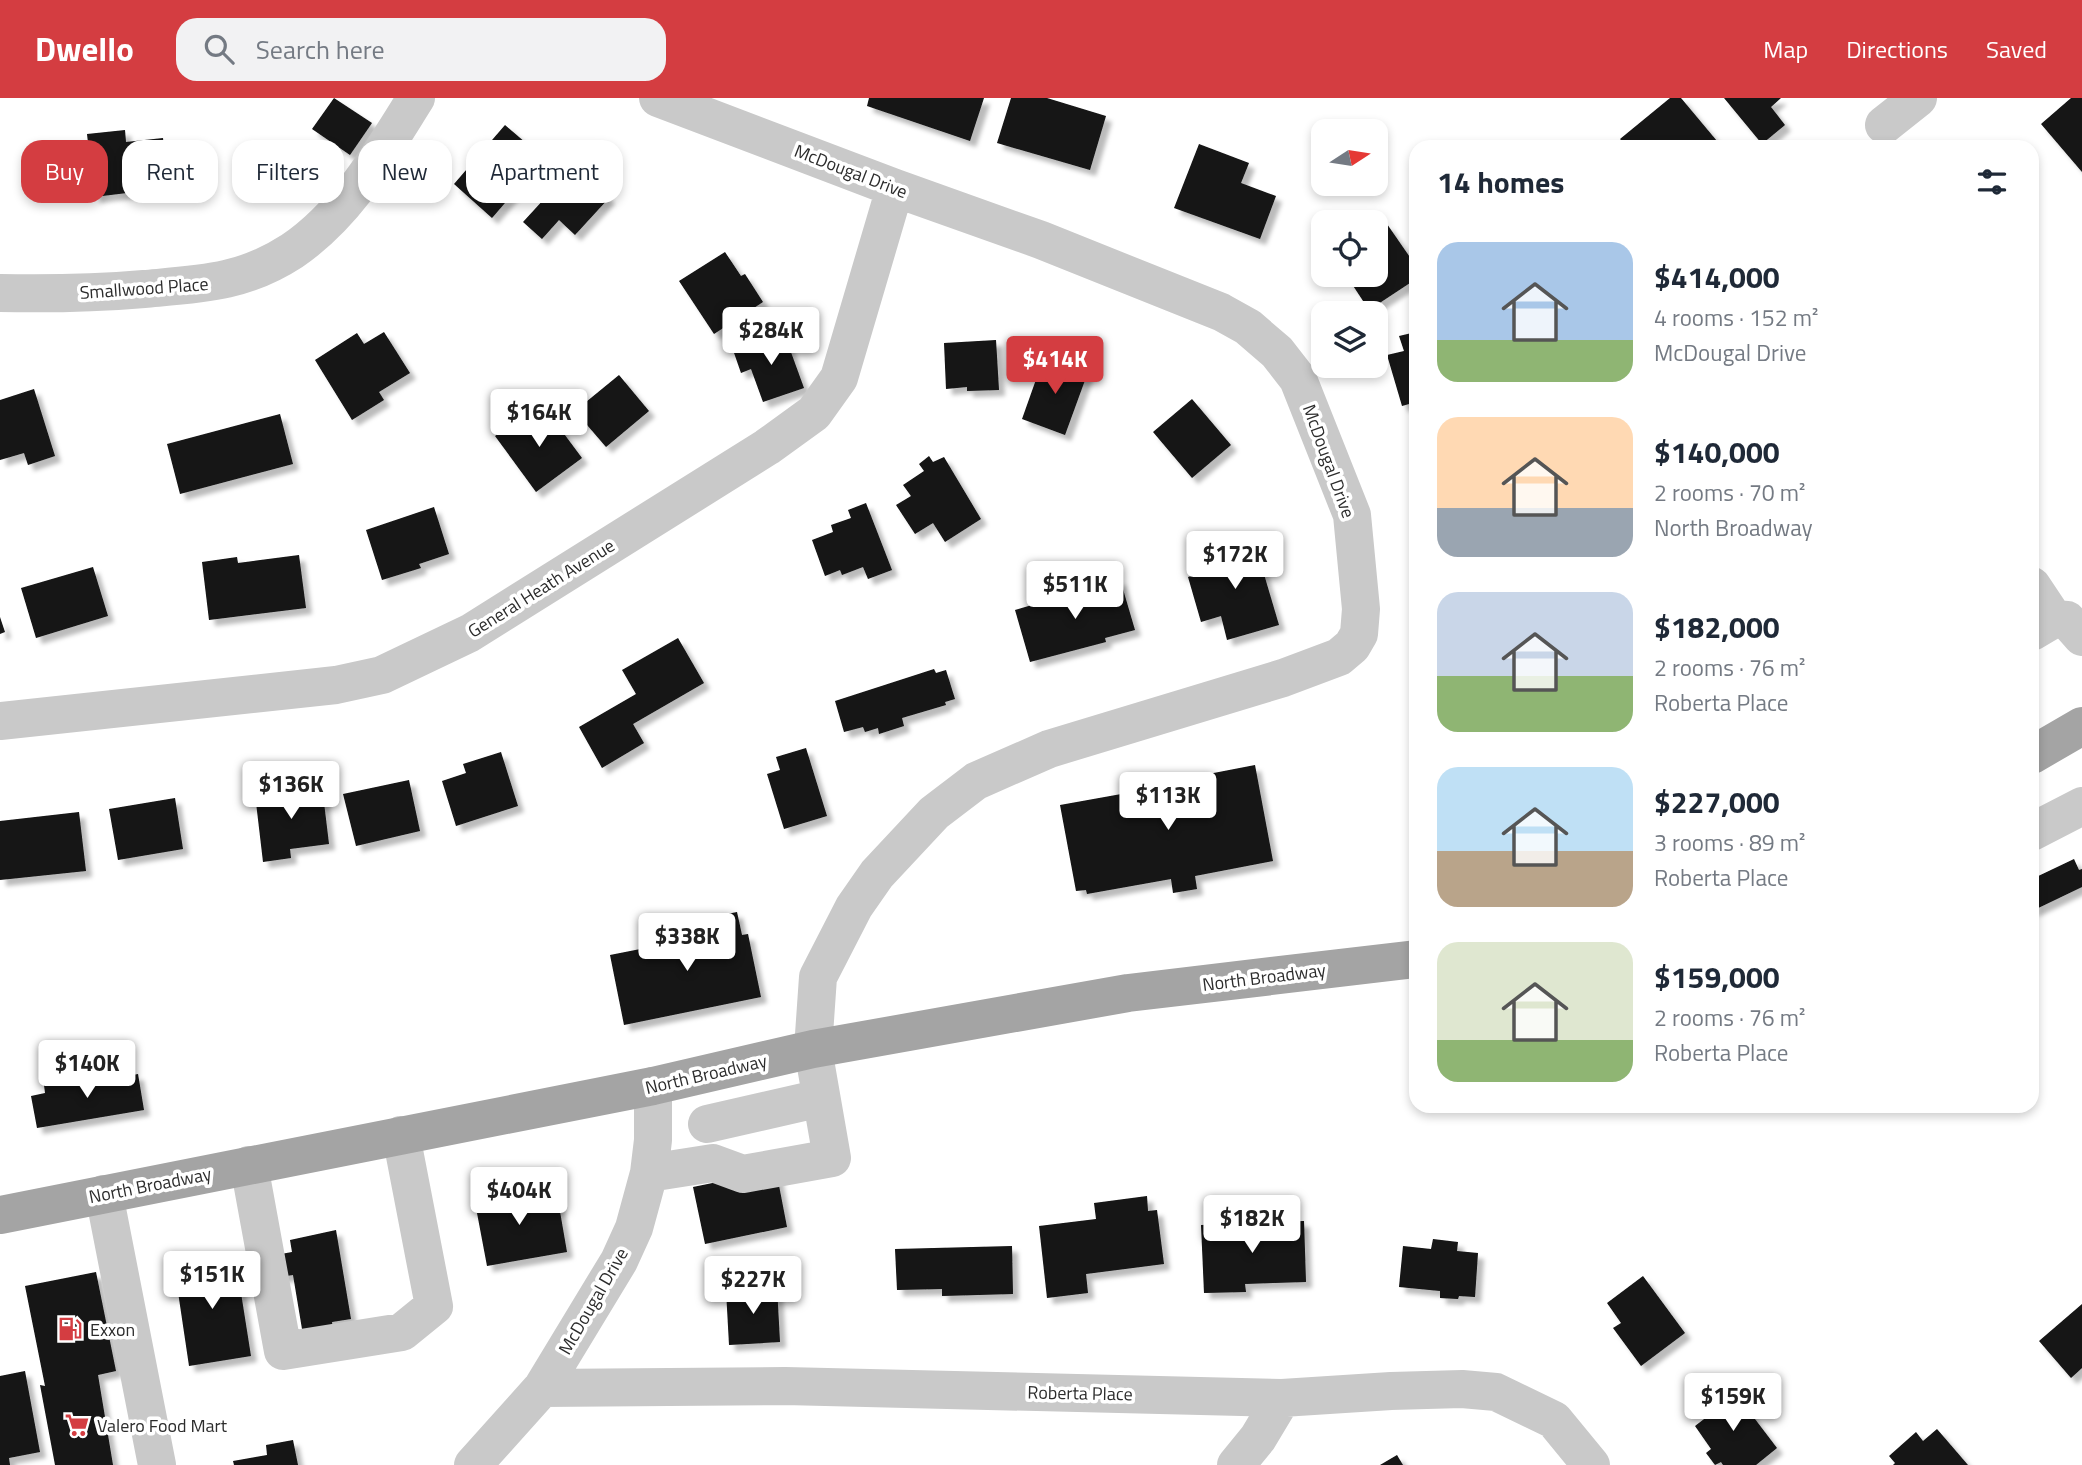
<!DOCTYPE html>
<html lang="en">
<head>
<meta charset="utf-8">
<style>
  body { margin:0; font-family:"Titillium Web",sans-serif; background:#f2f2f3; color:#1f2937; height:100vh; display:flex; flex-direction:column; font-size:26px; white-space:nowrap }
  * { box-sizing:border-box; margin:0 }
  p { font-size:23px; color:#747a83 }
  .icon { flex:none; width:38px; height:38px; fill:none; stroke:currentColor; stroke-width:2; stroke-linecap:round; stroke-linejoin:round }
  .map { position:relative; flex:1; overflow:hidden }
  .side { position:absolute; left:1409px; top:42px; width:630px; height:973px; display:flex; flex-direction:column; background:#fff; border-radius:21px; box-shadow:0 4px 10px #0003 }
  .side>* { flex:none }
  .banner { position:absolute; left:21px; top:42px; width:665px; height:63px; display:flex; gap:14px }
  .needle { width:46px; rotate:78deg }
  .controls { position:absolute; left:1311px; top:21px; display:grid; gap:14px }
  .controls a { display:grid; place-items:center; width:77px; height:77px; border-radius:14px; background:#fff; box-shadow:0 4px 10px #0003; font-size:35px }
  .price { position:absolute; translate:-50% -60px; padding:0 16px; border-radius:7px; background:#fff; color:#222; font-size:23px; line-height:46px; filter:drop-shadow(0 2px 4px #0008) }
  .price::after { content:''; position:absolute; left:50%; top:42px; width:21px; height:16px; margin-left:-10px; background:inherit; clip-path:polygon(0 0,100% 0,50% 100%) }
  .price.selected { background:#d43d41; color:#fff }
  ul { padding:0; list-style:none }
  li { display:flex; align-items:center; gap:21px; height:175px; padding:0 28px }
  li span { display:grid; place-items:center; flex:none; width:196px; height:140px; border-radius:21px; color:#555 }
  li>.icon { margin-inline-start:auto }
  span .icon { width:84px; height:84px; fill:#fffc; stroke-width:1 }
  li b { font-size:30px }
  h2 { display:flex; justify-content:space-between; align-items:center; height:84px; padding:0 28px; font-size:30px }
  .pill { padding:0 24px; border-radius:21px; background:#fff; box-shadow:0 4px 10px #0003; font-size:24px; line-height:63px }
  .pill.selected { background:#d43d41; color:#fff }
  header { display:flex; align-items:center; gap:42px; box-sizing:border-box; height:98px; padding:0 35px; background:#d43d41; color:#fff }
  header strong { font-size:33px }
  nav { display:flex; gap:38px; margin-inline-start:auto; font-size:24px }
  .search { width:490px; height:63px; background:#f2f2f3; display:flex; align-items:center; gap:18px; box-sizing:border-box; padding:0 24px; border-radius:21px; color:#747a83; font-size:26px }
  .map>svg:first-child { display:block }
</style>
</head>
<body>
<header>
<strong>Dwello</strong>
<div class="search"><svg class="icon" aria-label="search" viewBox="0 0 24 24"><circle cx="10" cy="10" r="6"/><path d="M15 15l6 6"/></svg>Search here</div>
<nav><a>Map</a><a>Directions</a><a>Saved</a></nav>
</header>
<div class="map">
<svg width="2082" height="1367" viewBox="0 0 2082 1367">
  <defs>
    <filter id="shadow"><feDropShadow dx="6" dy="6" stdDeviation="2" flood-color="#0004"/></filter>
  </defs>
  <rect width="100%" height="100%" fill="#fff"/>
  <!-- building -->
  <path fill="#131313" filter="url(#shadow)" d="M334 0 372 25 350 57 312 31Z
    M869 0H984L970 43 867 8Z
    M1011 0H1047L1106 18 1090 72 997 45Z
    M1670 0H1681L1722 49H1627L1620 41Z
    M1724 0H1781L1771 9 1785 27 1762 46Z
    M2071 0H2082V74L2041 26Z
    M505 27 526 45 520 52 538 67 492 120 454 86Z
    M125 32 126 44 163 40 168 90 94 99 87 36Z
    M1199 46 1249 65 1241 85 1276 98 1260 141 1174 110Z
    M578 64 599 84 596 87 609 100 575 137 559 122 542 141 523 124Z
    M1387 126 1416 168V181L1369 212 1346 177H1376V134Z
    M725 154 741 178 745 176 763 204 714 236 679 183Z
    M384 234 410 275 379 294 384 302 352 322 315 262 357 235 364 246Z
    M1416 234V304L1402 308 1387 257 1404 253 1399 238Z
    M784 235 804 290 763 304 751 271 741 275 733 252Z
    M996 242 999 292 967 293V289L946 291 944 245Z
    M1044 259 1088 274 1065 337 1022 321Z
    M619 277 649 313 606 349 575 313Z
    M34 291 55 358 28 367 24 355 0 362V302Z
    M1192 301 1231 347 1192 380 1153 334Z
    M544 309 582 360 536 394 495 338 518 321 522 326Z
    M280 316 293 366 180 396 167 346Z
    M929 358 933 364 944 359 981 421 945 444 933 425 915 436 896 407 911 398 903 387 924 373 919 366Z
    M866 405 892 472 868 481 863 469 842 477 840 472 825 478 812 442 833 434 831 427 851 420 848 412Z
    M434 409 449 456 419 466 421 470 382 482 366 432Z
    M1253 439 1279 527 1227 542 1221 518 1201 524 1188 479 1216 470 1211 451Z
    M299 457 306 510 209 522 202 464 237 459 238 465Z
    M93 469 108 518 36 540 21 490Z
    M1120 481 1135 532 1105 540 1106 544 1030 564 1015 512Z
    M0 519 5 534 0 536Z
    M678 540 704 585 633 626 644 645 602 670 579 629 636 596 622 572Z
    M934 571 936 575 946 572 955 601 945 604 946 607 902 620 904 628 879 636 878 630 865 634 863 629 844 634 835 603Z
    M806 650 827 718 784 731 767 676 780 672 776 659Z
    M501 654 518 708 456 728 442 683 466 675 463 666Z
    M1255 667 1273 763 1195 778 1197 791 1173 795 1171 781 1087 796 1086 792 1076 793 1060 707 1138 693 1139 696 1154 693 1152 680 1178 674 1181 690 1194 687 1193 679Z
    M409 682 420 733 356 748 343 696Z
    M322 688 329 746 290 751 291 760 263 764 255 696Z
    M175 700 183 751 118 762 109 711Z
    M79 714 86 773 0 782V723Z
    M2074 761 2079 772 2082 771V789L2032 813V781Z
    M737 814 742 837 748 836 761 899 624 927 610 857 701 839 697 822Z
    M109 975 111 981 138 976 144 1012 37 1030 31 998 45 995 44 987Z
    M776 1072 787 1129 705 1146 693 1089Z
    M514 1080 519 1109 558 1102 567 1154 487 1168 477 1115 490 1113 485 1085Z
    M1147 1098 1148 1113 1157 1112 1164 1166 1086 1176 1088 1195 1047 1200 1039 1128 1096 1121 1094 1105Z
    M1304 1123 1306 1184 1245 1186 1246 1194 1204 1195 1201 1127Z
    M336 1132 351 1221 332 1224 333 1232 303 1237 293 1177 273 1180 270 1158 292 1154 290 1142Z
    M1433 1141 1458 1144 1457 1153 1478 1155 1475 1199 1459 1198 1458 1201 1440 1200V1193L1399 1189 1403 1148 1431 1151Z
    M1012 1148 1013 1196 942 1198V1191L897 1192 895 1151Z
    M235 1157 251 1258 189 1268 174 1167Z
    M96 1174 116 1273 98 1277 113 1367H55L40 1287 45 1288 25 1188Z
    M1643 1178 1685 1235 1641 1268 1613 1230 1621 1225 1607 1205Z
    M777 1189 780 1244 729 1247 726 1192Z
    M2082 1206V1270L2071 1280 2039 1243Z
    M25 1273 40 1354 9 1360 10 1367H0V1278Z
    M1717 1292 1729 1307 1739 1300 1777 1350 1756 1367H1723L1721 1364 1715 1367 1706 1355 1711 1351 1695 1328 1708 1318 1699 1305Z
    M1937 1331 1968 1367H1893L1895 1365 1889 1358 1916 1334 1923 1343Z
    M293 1342 298 1367H234L233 1363 267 1357 266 1347Z
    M1397 1357 1403 1367H1380Z"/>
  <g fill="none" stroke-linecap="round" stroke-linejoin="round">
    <!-- minor -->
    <path stroke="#c9c9c9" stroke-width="38" d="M1884 27 1918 0
      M0 195C48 196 96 195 144 191 201 186 243 185 292 153 347 116 382 54 416 0
      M2032 488 2054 521
      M2032 534 2054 521 2067 522 2082 539
      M0 623 336 587 382 577 470 535 767 349 814 315 839 280 895 90
      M2032 734 2082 708
      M707 1026 821 1000
      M249 1067 283 1253 402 1234 434 1208 401 1037
      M649 1075 713 1065 743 1076 832 1060 813 951 818 879 854 809 877 776 934 715 976 683 1049 651 1283 580 1339 559 1352 548 1359 536 1361 511 1352 417 1298 281 1277 254 1248 229 1221 214 1041 142 895 90 658 0
      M104 1096 157 1367
      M542 1290 785 1288 1282 1300 1391 1293 1462 1291 1496 1294 1554 1322 1591 1367
      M473 1367 542 1290 619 1163 634 1130 649 1075 653 1042V988
      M1236 1367 1258 1340 1282 1300"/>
    <!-- major -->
    <path stroke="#a4a4a4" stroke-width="38" d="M2032 657 2082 628
      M0 1117 653 988 813 951 1128 895 1416 861"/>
  </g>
  <!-- icons -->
  <defs>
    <g id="fuel-bare" transform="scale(1.89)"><path d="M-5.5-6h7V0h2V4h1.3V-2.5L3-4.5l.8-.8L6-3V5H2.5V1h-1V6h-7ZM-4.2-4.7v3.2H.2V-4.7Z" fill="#d43d41" stroke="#fff" stroke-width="2.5" paint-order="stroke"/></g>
    <g id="supermarket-bare" transform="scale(1.89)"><path d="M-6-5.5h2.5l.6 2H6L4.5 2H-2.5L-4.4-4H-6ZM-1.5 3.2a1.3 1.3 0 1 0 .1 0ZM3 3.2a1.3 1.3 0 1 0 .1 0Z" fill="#d43d41" stroke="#fff" stroke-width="2.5" paint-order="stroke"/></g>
  </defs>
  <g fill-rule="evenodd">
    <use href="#fuel-bare" x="70" y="1231"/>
    <use href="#supermarket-bare" x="77" y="1327"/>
  </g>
  <g text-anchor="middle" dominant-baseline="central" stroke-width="7" stroke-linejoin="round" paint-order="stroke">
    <!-- street labels -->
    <g font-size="18" fill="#2c2c2c" stroke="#fff">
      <text transform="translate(851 73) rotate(21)">McDougal Drive</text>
      <text transform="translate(144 190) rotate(-4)">Smallwood Place</text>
      <text transform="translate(1329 363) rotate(70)">McDougal Drive</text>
      <text transform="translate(541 490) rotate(-32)">General Heath Avenue</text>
      <text transform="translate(1264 879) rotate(-7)">North Broadway</text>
      <text transform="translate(706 976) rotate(-13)">North Broadway</text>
      <text transform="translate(150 1087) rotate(-11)">North Broadway</text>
      <text transform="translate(593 1203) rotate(-60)">McDougal Drive</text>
      <text transform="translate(1080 1295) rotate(1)">Roberta Place</text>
    </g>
    <!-- poi labels -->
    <g font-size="18" fill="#2c2c2c" stroke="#fff" text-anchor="start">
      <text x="90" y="1231">Exxon</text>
      <text x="97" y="1327">Valero Food Mart</text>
    </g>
  </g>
</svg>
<div class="controls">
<a><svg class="needle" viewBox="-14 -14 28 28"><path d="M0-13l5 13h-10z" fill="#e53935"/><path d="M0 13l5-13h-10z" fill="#747a83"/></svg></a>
<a><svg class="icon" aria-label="locate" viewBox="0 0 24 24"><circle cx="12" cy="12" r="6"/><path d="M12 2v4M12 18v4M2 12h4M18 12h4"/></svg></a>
<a><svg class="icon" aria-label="layers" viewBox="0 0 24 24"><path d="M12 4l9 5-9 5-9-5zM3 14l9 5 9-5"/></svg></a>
</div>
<b class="price" style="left:771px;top:269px">$284K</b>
<b class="price selected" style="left:1055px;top:298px">$414K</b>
<b class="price" style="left:539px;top:351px">$164K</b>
<b class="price" style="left:1235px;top:493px">$172K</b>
<b class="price" style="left:1075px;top:523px">$511K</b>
<b class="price" style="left:291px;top:723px">$136K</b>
<b class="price" style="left:1168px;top:734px">$113K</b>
<b class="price" style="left:687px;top:875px">$338K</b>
<b class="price" style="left:87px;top:1002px">$140K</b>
<b class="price" style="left:519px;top:1129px">$404K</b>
<b class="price" style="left:1252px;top:1157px">$182K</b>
<b class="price" style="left:212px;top:1213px">$151K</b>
<b class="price" style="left:753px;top:1218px">$227K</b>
<b class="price" style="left:1733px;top:1335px">$159K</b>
<div class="banner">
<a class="pill selected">Buy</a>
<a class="pill">Rent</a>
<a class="pill">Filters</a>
<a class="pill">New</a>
<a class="pill">Apartment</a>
</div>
<section class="side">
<h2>14 homes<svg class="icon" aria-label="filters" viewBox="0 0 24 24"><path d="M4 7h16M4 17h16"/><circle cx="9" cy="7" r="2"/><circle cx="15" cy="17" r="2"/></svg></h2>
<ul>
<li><span style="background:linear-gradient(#a9c7e8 70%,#8fb573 0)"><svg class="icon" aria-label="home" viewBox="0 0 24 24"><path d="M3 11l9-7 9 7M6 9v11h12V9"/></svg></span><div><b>$414,000</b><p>4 rooms · 152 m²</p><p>McDougal Drive</p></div></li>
<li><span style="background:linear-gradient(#ffd9b3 65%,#9aa5b1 0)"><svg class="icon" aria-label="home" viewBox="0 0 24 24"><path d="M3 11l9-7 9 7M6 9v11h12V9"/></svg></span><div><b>$140,000</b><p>2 rooms · 70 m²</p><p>North Broadway</p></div></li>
<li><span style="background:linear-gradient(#c9d6e8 60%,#8fb573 0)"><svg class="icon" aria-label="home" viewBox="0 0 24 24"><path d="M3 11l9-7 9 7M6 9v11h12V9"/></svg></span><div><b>$182,000</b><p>2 rooms · 76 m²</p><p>Roberta Place</p></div></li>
<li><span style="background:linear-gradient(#bfe0f5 60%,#b9a48a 0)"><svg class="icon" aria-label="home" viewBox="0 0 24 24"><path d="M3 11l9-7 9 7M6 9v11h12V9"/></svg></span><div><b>$227,000</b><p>3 rooms · 89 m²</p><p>Roberta Place</p></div></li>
<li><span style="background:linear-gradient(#dfe7d0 70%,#8fb573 0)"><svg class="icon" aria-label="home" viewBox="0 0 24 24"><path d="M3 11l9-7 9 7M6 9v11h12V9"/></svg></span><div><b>$159,000</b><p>2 rooms · 76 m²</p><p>Roberta Place</p></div></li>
</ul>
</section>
</div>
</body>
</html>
